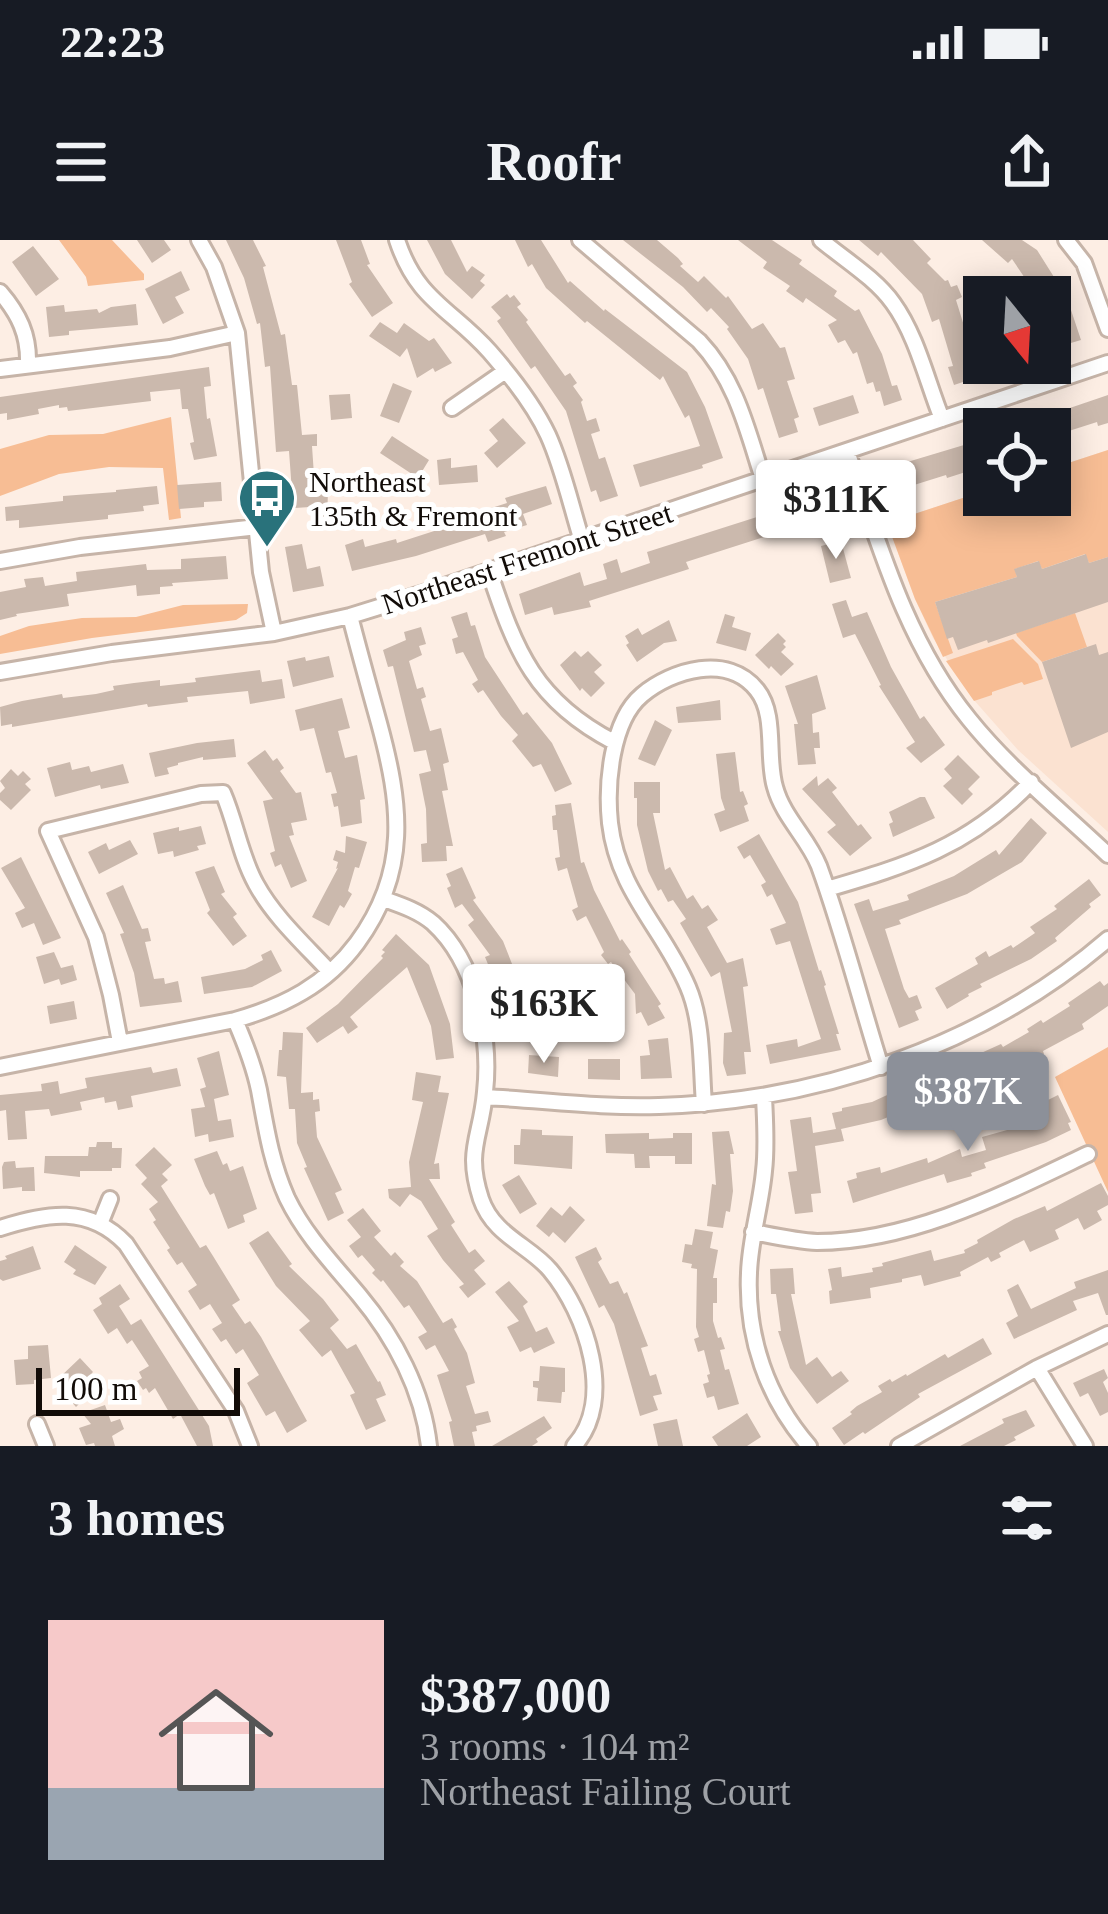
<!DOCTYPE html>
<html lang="en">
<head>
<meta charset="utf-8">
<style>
  body { margin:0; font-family:"Times New Roman",serif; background:#242831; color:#f1f3f6; height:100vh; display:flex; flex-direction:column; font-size:45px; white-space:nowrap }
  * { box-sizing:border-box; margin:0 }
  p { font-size:39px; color:#9ea1a6 }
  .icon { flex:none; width:66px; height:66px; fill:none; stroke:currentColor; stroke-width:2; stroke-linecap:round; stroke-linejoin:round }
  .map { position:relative; height:1206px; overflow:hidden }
  .details { display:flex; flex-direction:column; background:#171b24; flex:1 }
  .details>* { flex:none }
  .needle { width:78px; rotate:162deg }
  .buttons { position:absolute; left:963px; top:36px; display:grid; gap:24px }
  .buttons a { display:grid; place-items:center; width:108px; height:108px; border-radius:0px; background:#171b24; box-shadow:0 6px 30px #0003; font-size:60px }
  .scale { position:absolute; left:36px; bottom:30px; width:204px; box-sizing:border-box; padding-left:12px; border:6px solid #120c08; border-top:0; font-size:33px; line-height:42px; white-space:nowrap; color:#120c08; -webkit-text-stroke:9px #fff; paint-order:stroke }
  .price { position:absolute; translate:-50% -102px; padding:0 27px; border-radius:12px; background:#fff; color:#222; font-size:39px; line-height:78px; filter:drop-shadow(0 3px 6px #0008) }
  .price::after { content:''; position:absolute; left:50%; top:72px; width:36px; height:27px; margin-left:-18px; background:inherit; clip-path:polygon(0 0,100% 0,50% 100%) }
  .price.active { background:#8c9099; color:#fff }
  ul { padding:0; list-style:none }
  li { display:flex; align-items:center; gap:36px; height:300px; padding:0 48px }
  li+li { border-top:3px solid #363941 }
  li span { display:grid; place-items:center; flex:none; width:336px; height:240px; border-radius:0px; color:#555 }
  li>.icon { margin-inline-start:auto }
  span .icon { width:144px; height:144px; fill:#fffc; stroke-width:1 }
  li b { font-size:51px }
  h2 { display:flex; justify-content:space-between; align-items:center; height:144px; padding:0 48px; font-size:51px }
  .status { display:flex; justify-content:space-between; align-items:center; height:84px; padding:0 60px; background:#171b24; direction:ltr }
  .status svg { height:33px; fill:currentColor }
  header { display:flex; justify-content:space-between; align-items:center; height:156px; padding:0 48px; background:#171b24; font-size:54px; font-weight:700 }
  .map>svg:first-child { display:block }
</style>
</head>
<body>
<div class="status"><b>22:23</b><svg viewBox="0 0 49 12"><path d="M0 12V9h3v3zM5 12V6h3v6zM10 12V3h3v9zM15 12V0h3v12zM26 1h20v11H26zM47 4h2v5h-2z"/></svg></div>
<header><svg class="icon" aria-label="menu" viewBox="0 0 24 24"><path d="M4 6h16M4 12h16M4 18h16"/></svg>Roofr<svg class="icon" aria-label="share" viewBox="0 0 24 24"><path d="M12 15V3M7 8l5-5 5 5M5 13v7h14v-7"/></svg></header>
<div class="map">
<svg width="1108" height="1206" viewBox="0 0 1108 1206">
  <rect width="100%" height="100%" fill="#fdeee4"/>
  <!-- built -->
  <path fill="#fbe2d1" d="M1108 210V592L1018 510 973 459 933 398 915 359 887 283 984 251V255H1050V229Z"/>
  <!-- green -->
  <path fill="#f7bd94" d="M59 0H112L144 34V40L88 46 86 37Z
    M171 177 181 278 169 280 163 228 109 227 59 234 0 256V209L49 195 103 194Z
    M1108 210V317L1089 323 1085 314 1042 329 1038 321 1015 329 1017 337 935 362 953 413 943 417 915 359 887 283 984 251V255H1050V229Z
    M248 364 247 373 236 380 92 398 0 414V396L29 386 82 378 136 377 183 365Z
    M1075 373 1087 407 1042 422 1017 396 1016 393Z
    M1013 399 1038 424 1043 439 1024 445 1022 442 992 452V455L974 461 946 421Z
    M1108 807V952L1055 837Z"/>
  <!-- building -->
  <path fill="#cbb9ad" d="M137 0H164L171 10 152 23Z
    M226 0H253L266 26 263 27 281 95 285 94 292 145H297L302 195 317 194V206H312L315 250 328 249 327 285 312 286 310 267 280 269 278 253 292 252 289 211 276 212 270 126 265 127 260 83 257 84 244 38Z
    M336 0H361L370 24 367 25 393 63 372 77 349 44 352 42Z
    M427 0H451L467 32 472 26 485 35 480 41 485 45 472 59 445 34Z
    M515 0H541L568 43 570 41 604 71 605 69 687 132 705 167 723 218 702 225 703 228 640 247 633 225 700 206 689 175 685 178 663 136 660 140 587 81 585 83 546 48 532 24 528 27Z
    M623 0H657L678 18 683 24 680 26 698 42 704 36 726 58 728 56 752 89 763 83 780 108 785 107 795 139 787 141 799 177 794 179 798 192 779 198 763 148 758 150 748 119 727 89 729 87 711 68 707 72 683 47Z
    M738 0H772L802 20 799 24 837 51 834 56 855 71 859 69 882 114 892 146 897 145 902 160 884 166 880 151 876 152 873 142 867 144 857 112 853 114 845 100 838 103 828 85 837 80 806 58 803 63 786 51 790 46 763 28 767 22Z
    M859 0H913L931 19 927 23 945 41 948 40 951 47 957 45 962 57 956 60 969 102 964 104 975 138 954 145 948 127 953 126 939 79 932 82 922 54 881 12 878 16Z
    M982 0H1022L1037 10 1059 45 1041 56 1034 45 1031 47 1012 19 1008 23Z
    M33 6 59 39 36 56 12 22Z
    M181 31 190 50 175 57 184 73 163 84 145 49Z
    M507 54 510 58 514 55 521 64 517 67 528 80 526 82 565 136 570 133 577 143 573 146 583 160 581 162 587 181 596 178 600 191 591 194 599 219 605 217 618 256 600 262 596 250 591 252 566 171 535 126 531 129 497 81 501 78 491 67Z
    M136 64 138 85 69 91V95L49 97 46 67 64 65 65 72 97 69 99 73 111 67Z
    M1070 67 1081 100 1054 108 1050 94V73Z
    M380 82 397 93 404 83 429 101 434 98 452 123 435 132 433 128 417 138 407 108 400 117 369 96Z
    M209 127 211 146 204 147 207 179 210 178 217 216 194 220 190 203 194 202 188 169H182L180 149 150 152 151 161 68 171 67 167 59 168V165L38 169 39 174 7 180V173L0 174V157Z
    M393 143 412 151 399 183 380 176Z
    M350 154 352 178 331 180 329 155Z
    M853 155 859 173 819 186 813 168Z
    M1108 155V183L1098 186 1097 182 1050 197V189H1026L1025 187 1066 174 1064 170Z
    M503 178 526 203 497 228 484 213 498 201 489 190Z
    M392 196 429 220 418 238 380 213Z
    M984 199V222L974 226 975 229 947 238 946 235 882 255 874 232Z
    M451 218V228L477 225 478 242 439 245 437 220Z
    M221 242 222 261 204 262V267L179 269 177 245Z
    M157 246 159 264 143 266 144 271 108 275V279L19 288V280L6 281 5 267 63 261V256L116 252V250Z
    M546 246 552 264 523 274 527 285 504 292 506 296 488 302 485 294 416 316 352 331 345 305 363 299 365 307 396 299 397 303 459 283 457 279 507 263 505 258Z
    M832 249 840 275 823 280 821 274 784 286 786 290 686 322 689 329 589 361 591 367 554 375 552 367 525 375 519 354 580 332 584 346 607 339 603 324 617 319 621 333 650 323 647 312 766 274 764 271Z
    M841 301 851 338 830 343 821 306Z
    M302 304 307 329 320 326 324 346 293 352 285 307Z
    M1086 314 1089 323 1108 317V362L988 403 987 400 958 410 953 397 947 399 935 362 1017 337 1014 329 1039 321 1042 329Z
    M226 316 228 339 172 343 173 346 160 347V354L137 356 136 345 67 354 69 366 16 374 17 376 0 380V352L26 347 24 339 43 337 45 346 77 341 76 332 146 324 147 330 181 329V319Z
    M846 360 852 377 867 372 891 427 920 479 924 476 945 505 921 523 906 508 915 502 879 446 881 445 855 394 843 398 832 364Z
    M467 372 471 386 475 385 485 417 523 475 527 472 552 503 572 544 555 552 541 524 533 527 512 501 518 495 501 476 483 450 478 453 472 444 478 440 463 412 456 414 452 399 458 397 451 377Z
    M725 374 735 377 732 387 751 393 746 411 716 403Z
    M669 380 677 401 664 403 637 422 626 405 629 403 625 396 638 388 642 395Z
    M421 387 426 404 419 406 422 415 409 421 417 449 423 447 426 457 421 459 430 491 441 488 449 522 443 524 448 550 442 551 453 606H446L447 621 422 622 421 604 427 603 426 569 419 534 431 531 426 510 414 512 393 426 388 427 383 410 406 400 404 392Z
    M778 393 786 401 783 404 786 407 781 412 794 424 781 436 771 426 769 429 755 415Z
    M1096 404 1099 415 1108 412V492L1071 508 1042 422Z
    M575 411 581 417 588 411 602 425 594 432 605 443 591 457 582 448 580 451 560 425Z
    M329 416 334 437 293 447 287 421 305 417 306 421Z
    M260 430 262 442 282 439 285 458 250 464 248 451 187 457 188 462 148 467 147 464 12 487V484L1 486 0 467 22 461 62 454 63 458 96 454 114 450 113 446 134 443 160 440V446L196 442 195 438Z
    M817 435 826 469 812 474 813 493 819 492 820 508H814L816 524 798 525 794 484H798L785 446Z
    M342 458 350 488 338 491 345 518 357 515 365 559 360 560 362 583 341 587 338 566 334 567 331 554 337 553 331 532 326 533 314 488 300 491 295 470Z
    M720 460 721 480 678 483 676 467Z
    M655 480 672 490 655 526 638 519Z
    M234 499 236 517 203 520V517L178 523V525L167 528 169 534 155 537 149 513 197 503Z
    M265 510 273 521 277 518 284 528 280 531 296 553 301 552 307 580 291 583 294 595 289 596 307 641 291 648 281 624 275 627 270 613 275 611 263 561 273 559 247 523Z
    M735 512 740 552 743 551 748 564 744 566 749 581 720 592 714 574 725 570 721 558 716 514Z
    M958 515 980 537 968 549 973 554 962 565 943 546 952 538 944 529Z
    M70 522 72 530 89 526 91 532 123 524 129 543 101 549 100 545 55 557 47 528Z
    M11 529 18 536 23 531 31 539 25 544 31 550 11 570 0 560V553L5 548 0 541Z
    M817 536 818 546 828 538 837 548 832 552 858 586 861 584 872 598 850 616 827 592 836 585 802 549Z
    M634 542H660V573H653L665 630 670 627 687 659 693 655 702 669 708 665 718 680 707 687 727 723 743 718 748 746 743 747 751 812H744L746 834 727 836 723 823 724 793 732 792 720 732 711 737 680 683 686 679 673 660 668 662 661 649 658 651 648 631 637 585V558H634Z
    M920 557H925L935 578 893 597 889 584 893 582 889 572Z
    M571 563 581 623 584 622 594 650 620 701 622 699 631 712 629 714 661 764 658 766 665 778 648 786 641 772 636 774 635 754 611 722 608 724 601 715 604 712 586 676 577 681 572 670 578 667 567 628 558 631 555 618 560 617 557 590H553L552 576 556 575 555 565Z
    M1031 578 1047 593 1022 622 967 654 899 680 901 684 885 689 904 749 909 758 917 755 922 768 915 771 919 780 899 788 854 664 869 659 873 671 909 660 907 655 954 636 996 610 999 615Z
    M201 586 206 604 197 606 199 610 174 617 173 611 158 614 153 593 179 587V591Z
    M759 594 798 662 819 731 821 730 826 745 824 746 839 794H836L841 810 770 824 766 805 797 799 798 807 821 799 790 701 776 705 770 689 786 683 772 654 767 657 761 645 766 642 750 615 744 619 737 607Z
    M346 596 367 602 359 628 355 627 348 651 352 654 344 668 340 665 329 686 312 677 338 628 336 629 338 622 333 620 336 610 345 613Z
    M130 600 138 614 99 634 88 612 106 603 109 610Z
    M21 617 61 698 43 705 34 683 22 688 15 673 25 668 1 628Z
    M214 626 225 652 221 654 237 674 233 677 247 696 233 706 207 673 210 670 195 632Z
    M462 627 476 658 473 660 503 701 525 757 533 755 536 770 531 771 536 794 512 800 507 776 504 777 499 751 485 717 490 715 468 685 474 680 462 664 455 668 447 648 451 646 446 634Z
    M1089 639 1101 655 1089 664 1091 667 1055 698 1057 701 1031 719 980 744 982 747 968 754 969 756 947 769 935 748 978 724 975 718 986 711 989 717 1011 705 1013 708 1035 693 1030 687 1057 669 1054 666Z
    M123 645 142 689 148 688 151 701 145 702 154 739 164 738 165 744 178 741 182 762 140 767 134 733 120 694 124 693 106 653Z
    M396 694 429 725 450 784 454 818 436 820 431 786 407 727 350 777 358 787 348 794 343 786 317 803 306 788 338 764 383 718 381 716 385 712 382 710Z
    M271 710 282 731 252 747 204 754 201 737 245 729 263 720 261 715Z
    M54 712 61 728 73 725 77 740 61 745 59 739 44 744 36 717Z
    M1100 741 1104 746 1108 743V766L1082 784 1084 789 1043 811 1044 814 1017 826 1015 822 956 851 959 859 921 874 920 872 908 877 905 870 881 880 841 889 844 901 815 906 821 953 811 954 813 972 795 974 788 932 797 931 790 880 811 877 813 893 836 889 832 873 842 871V868L872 862 937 832 942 845 966 836 959 823 1001 804 1003 807 1029 792 1027 789 1041 780 1043 783 1070 766 1068 763Z
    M74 761 77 779 50 784 47 766Z
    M283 792 303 793 301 853 313 852V860L319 859 320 871 315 872 317 897 342 950 335 953 344 973 328 981 304 928 307 927 297 903 295 869H289L286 837 277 836 279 810H282Z
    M668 798 672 838 641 839 640 816 650 815 648 800Z
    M219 811 229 855 214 859 218 881 231 879 234 897 209 902 208 894 195 897 191 869 205 867 200 849 206 847 197 818Z
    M529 815 559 817 558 837 528 833Z
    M588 819H620V840L588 839Z
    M151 827 153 833 177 828 181 846 131 856 133 867 118 870 116 861 105 863 104 857 80 862 82 870 51 876 49 869 25 871 27 899 8 900 6 870 0 871V855L42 851 41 844 58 841 60 854 87 848 85 838Z
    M416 832 441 836 438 852 449 853 434 924 439 923 440 939H429L455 982 451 985 469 1013 475 1009 485 1021 474 1030 486 1044 468 1058 459 1047 464 1044 443 1020 427 996 438 989 421 961 410 954 400 967 389 958 388 949 411 947 409 922 423 862 412 860Z
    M1058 855 1071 882 1068 883 1071 890 1046 902 984 923 986 928 971 933 972 936 947 943 944 934 853 963 847 941 857 938 856 933 880 927 881 933 927 918 928 923 960 909 962 917 986 910 982 897 1032 883 1026 871Z
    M521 889 542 890V895L573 896 572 929 514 924V905H520Z
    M729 891 734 914H730L733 951 730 972 726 971 723 988 707 986 712 944 716 945 712 892Z
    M649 893V899L673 898V893H692V924H675V916H649L650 928H635L634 914 606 913 605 894Z
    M97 902H112V908H122L121 928H112V931H80V937L44 933 45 916H88L89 907H96Z
    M154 907 172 925 162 934 168 940 161 946 200 1008 206 1005 213 1016 240 1060 232 1065 245 1084 250 1081 261 1097 307 1181 287 1193 275 1171 266 1176 247 1143 259 1135 243 1109 236 1114 226 1099 221 1102 212 1089 222 1083 210 1064 200 1070 188 1051 197 1045 182 1022 177 1025 167 1010 170 1008 153 982 156 980 149 969 158 962 141 944 147 938 135 925Z
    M217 911 223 925 227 923 230 931 243 926 257 969 243 975 245 982 228 989 214 953 210 955 205 946 194 919Z
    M15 921 16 928 34 927 35 951H22V947L3 949 2 927 4 922Z
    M519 935 537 964 520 974 502 945Z
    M1101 943 1108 956V965L1097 971 1102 980 1084 990 1078 978 1055 990 1059 999 1030 1012 1024 1000 999 1013 1001 1017 991 1022 988 1017 960 1032 961 1036 924 1046 921 1035 902 1039V1042L870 1048 871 1058 830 1064 829 1051 832 1050 828 1029 841 1027 842 1037 873 1032 872 1028 883 1026 882 1023 931 1010 934 1021 965 1013 964 1010 978 1003 977 1000 1014 979 1045 966 1047 971Z
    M570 966 585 980 565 1003 553 992 549 997 536 986 551 967 562 976Z
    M363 968 381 991 374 997 391 1016 395 1012 404 1022 400 1026 417 1041 443 1083 452 1078 457 1087 454 1089 467 1113 475 1143 466 1146 475 1174 488 1171 491 1182 476 1186 477 1191 472 1192 475 1206H454L449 1182 452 1181 437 1135 449 1131 435 1105 426 1110 418 1097 427 1092 409 1065 404 1068 383 1040 381 1042 372 1033 375 1030 362 1015 358 1018 349 1006 361 997 347 980Z
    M695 989 713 992 710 1008 718 1010 713 1038H717V1063H713V1081L718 1098 721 1097 725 1109 720 1110 725 1130 729 1129 739 1164 718 1170 714 1156 707 1158 703 1144 709 1142 707 1135 710 1134 704 1110 698 1112 694 1099 699 1097 696 1087 697 1029 691 1028 692 1024 682 1022 685 1004 692 1005Z
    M268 991 292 1024 289 1026 323 1059 339 1080 330 1088 347 1109 356 1104 378 1142 380 1141 386 1155 376 1159 386 1181 366 1190 350 1155 355 1153 331 1110 322 1117 299 1090 310 1081 276 1046 249 1003Z
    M75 1005 107 1027 95 1045 73 1034 76 1030 64 1022Z
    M33 1006 41 1029 3 1041 0 1039V1021L7 1019 5 1016Z
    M596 1007 602 1019 598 1022 610 1044 618 1041 624 1054 627 1052 648 1106 641 1108 650 1136 656 1134 662 1154 653 1156 658 1170 640 1176 614 1084 604 1065 599 1068 575 1017Z
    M793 1028 795 1054H791L806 1125 817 1117 832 1137 841 1131 849 1141 817 1164 790 1128 778 1091H781L776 1054H771L770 1029Z
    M1108 1030V1075H1106L1098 1053 1073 1061 1077 1070 1014 1099 1006 1083 1018 1076 1007 1050 1018 1044 1031 1069 1076 1048 1074 1042Z
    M509 1041 528 1062 523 1066 536 1092 547 1087 555 1103 534 1113 531 1107 520 1112 507 1087 519 1081 495 1052Z
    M120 1044 130 1059 119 1066 131 1085 141 1079 209 1186 213 1206H197L180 1174 173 1179 155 1148 149 1153 146 1148 143 1150 137 1141 142 1138 139 1132 149 1126 132 1100 127 1104 117 1088 108 1094 93 1070 102 1064 99 1058Z
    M983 1098 992 1114 918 1154 920 1157 865 1194 863 1192 844 1205 832 1188 852 1174 850 1172 857 1166 882 1152 878 1146 890 1139 892 1142 906 1134 907 1136 945 1114 948 1118Z
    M48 1105 51 1138 34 1140V1144L16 1145 14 1120 28 1119V1106Z
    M80 1118 93 1132 90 1135 98 1145 76 1167 65 1154 70 1150 59 1138Z
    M540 1126 565 1128V1152H562L561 1163 537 1161 538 1148 533 1147V1141H539Z
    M1104 1129 1108 1138 1103 1142 1108 1153V1172L1100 1176 1088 1153 1080 1157 1073 1143Z
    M105 1165 111 1182 120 1179 124 1189 112 1196 115 1206H95L94 1203 86 1205 79 1188 91 1184 82 1173Z
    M1026 1170 1035 1186 1014 1197 1016 1200 1004 1206H960L1004 1183 1002 1179Z
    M747 1173 761 1197 747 1206H718L712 1197Z
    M544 1176 552 1188 536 1199 538 1202 532 1206H492Z
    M677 1179 683 1206H658L653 1184Z"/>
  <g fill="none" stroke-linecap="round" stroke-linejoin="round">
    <!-- minor casing -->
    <g stroke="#c6b4a8" stroke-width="20">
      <path id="minor" d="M199 0 214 27 237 93 261 332 274 393
        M397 0C417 61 452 69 490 112 511 136 534 165 548 195 563 228 571 266 582 301
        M580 0 699 101C736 140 747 189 763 239
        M821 0C845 20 875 38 893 63 917 96 927 142 942 179
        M1066 0 1084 23 1108 89
        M0 52C19 74 29 95 28 124
        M0 129 170 108 237 93
        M452 168 504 132
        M847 211C879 304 906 402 969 479 1009 529 1062 571 1108 615
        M0 321 80 307 257 287
        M489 331C516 412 535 461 614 502
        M0 432 112 413 274 393 350 376 424 353 1108 123
        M827 649C909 625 970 606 1031 542
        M384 659C401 665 419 671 433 683 476 722 491 797 485 852 481 898 465 910 481 959 493 995 530 1006 550 1030 586 1073 616 1160 574 1206
        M235 780C245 803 254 826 259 850 266 888 271 922 287 958 305 995 333 1024 359 1055 395 1098 423 1151 429 1206
        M120 802 111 755 96 697 48 591 201 554 223 553C236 583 240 615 256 644 274 677 304 704 330 732
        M0 827 235 780C284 766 326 745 357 703 410 631 401 564 379 483 369 447 359 411 350 376
        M764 856C765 881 767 907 764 931 761 965 750 999 749 1033 746 1097 767 1158 809 1206
        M485 857C543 860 601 868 659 866 820 861 985 805 1108 699
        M704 864C701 826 703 782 688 747 663 688 618 652 610 583 606 545 611 481 642 455 672 430 728 413 757 450 777 475 766 517 775 547 783 577 808 598 819 626 843 692 860 760 881 827
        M100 984 110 959
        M0 988C46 973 89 965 126 1004L236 1171 250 1206
        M753 992C774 996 796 1001 817 1002 911 1002 1006 953 1088 914
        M1037 1128 1085 1206
        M37 1184 46 1206
        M899 1206 1037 1128 1108 1094"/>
    </g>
    <!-- minor -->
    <use href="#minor" stroke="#fff" stroke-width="14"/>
  </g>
  <!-- icons -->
  <defs>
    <g id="bus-pin" transform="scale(3)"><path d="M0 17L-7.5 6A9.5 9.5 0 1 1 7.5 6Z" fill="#29727b" stroke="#fff"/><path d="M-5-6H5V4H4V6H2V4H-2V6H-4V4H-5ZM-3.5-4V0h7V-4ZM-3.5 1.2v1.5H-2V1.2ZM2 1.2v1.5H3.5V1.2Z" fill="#fff"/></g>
  </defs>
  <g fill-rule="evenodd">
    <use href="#bus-pin" x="267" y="258"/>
  </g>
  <g text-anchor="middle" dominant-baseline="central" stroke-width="10" stroke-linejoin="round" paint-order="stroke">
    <!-- poi labels -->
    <g font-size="30" fill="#120c08" stroke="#fff" text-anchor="start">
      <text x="309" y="241">Northeast<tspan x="309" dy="34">135th &amp; Fremont</tspan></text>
    </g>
    <!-- street labels -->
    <g font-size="30" fill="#120c08" stroke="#fff">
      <text transform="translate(527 318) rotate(-18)">Northeast Fremont Street</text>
    </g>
  </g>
</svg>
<div class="buttons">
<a><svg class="needle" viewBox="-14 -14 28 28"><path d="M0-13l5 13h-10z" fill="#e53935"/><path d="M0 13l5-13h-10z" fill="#9ea1a6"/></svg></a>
<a><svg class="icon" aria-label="locate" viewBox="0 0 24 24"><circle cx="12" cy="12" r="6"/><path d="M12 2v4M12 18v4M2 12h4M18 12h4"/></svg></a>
</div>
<div class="scale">100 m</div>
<b class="price" style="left:836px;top:322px">$311K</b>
<b class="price" style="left:544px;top:826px">$163K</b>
<b class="price active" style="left:968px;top:914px">$387K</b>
</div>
<section class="details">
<h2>3 homes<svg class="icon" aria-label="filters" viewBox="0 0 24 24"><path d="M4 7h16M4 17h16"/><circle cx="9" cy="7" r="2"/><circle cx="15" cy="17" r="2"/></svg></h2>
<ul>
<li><span style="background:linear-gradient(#f6c9c9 70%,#9aa5b1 0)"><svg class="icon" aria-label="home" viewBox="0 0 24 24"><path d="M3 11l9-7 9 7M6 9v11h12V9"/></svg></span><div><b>$387,000</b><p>3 rooms · 104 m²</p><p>Northeast Failing Court</p></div></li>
</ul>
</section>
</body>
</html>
